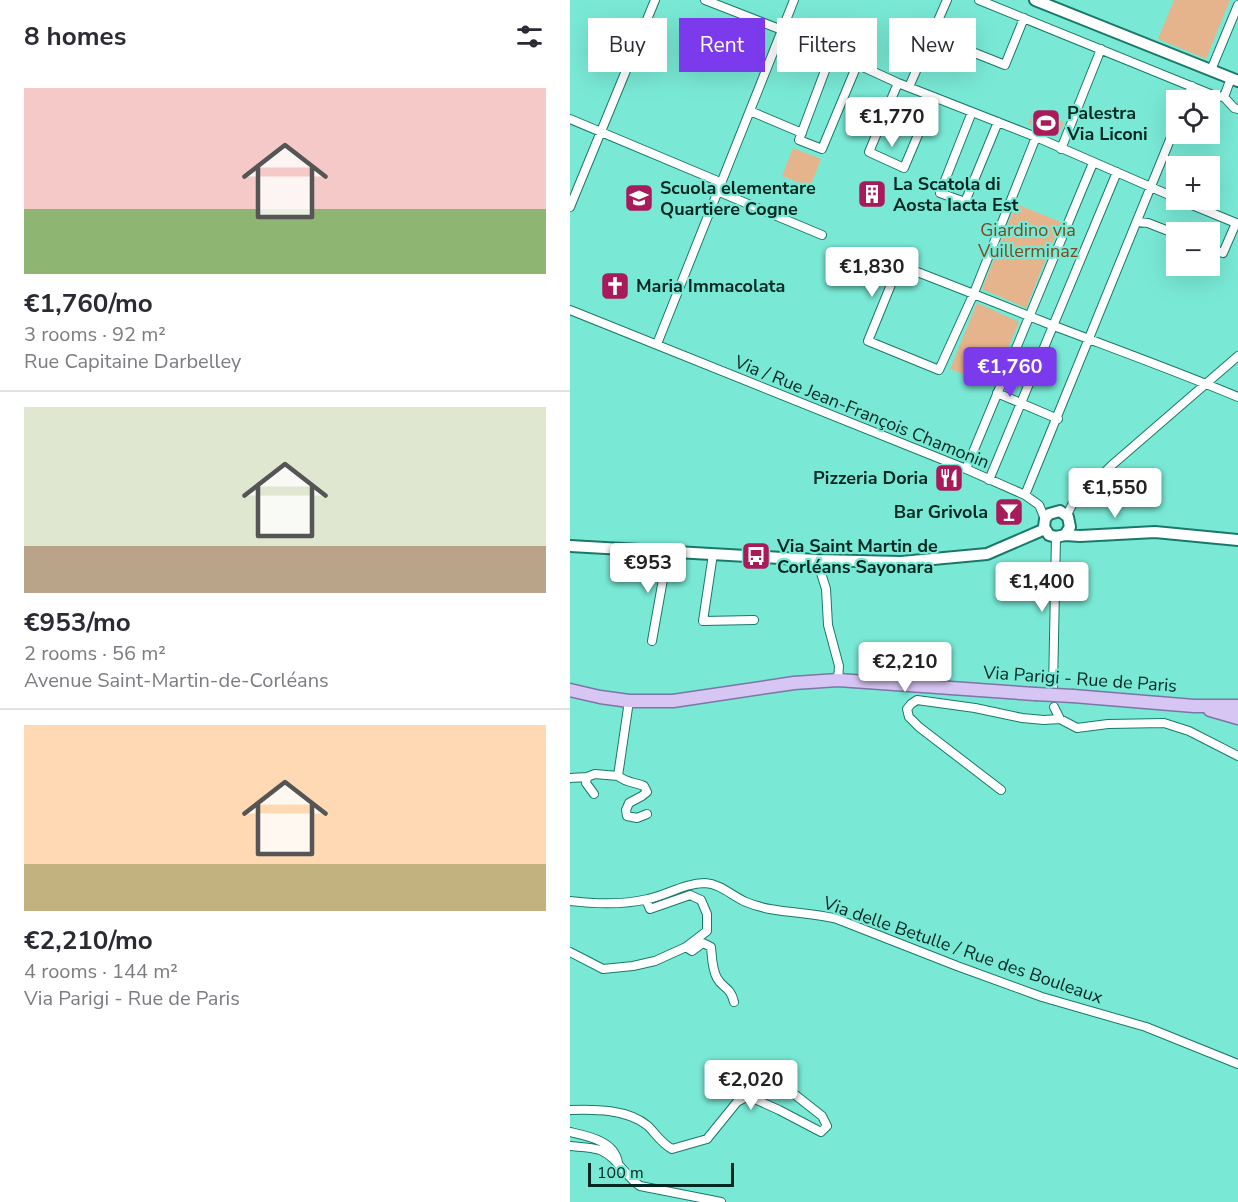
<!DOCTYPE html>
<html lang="en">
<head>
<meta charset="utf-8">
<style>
  body { margin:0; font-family:"Nunito Sans",sans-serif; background:#f2f2f3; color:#2b2b33; height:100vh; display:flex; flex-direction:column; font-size:22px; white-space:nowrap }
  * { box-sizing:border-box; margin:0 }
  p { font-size:20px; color:#7c7c81 }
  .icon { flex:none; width:33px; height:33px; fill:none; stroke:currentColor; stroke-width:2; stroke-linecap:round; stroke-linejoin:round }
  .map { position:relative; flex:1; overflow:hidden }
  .drawer { display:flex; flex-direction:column; background:#fff; width:570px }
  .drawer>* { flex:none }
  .hud { position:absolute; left:18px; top:18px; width:560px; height:54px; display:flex; gap:12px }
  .tools { position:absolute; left:596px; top:90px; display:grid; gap:12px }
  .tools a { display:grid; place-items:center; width:54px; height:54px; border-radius:0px; background:#fff; box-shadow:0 6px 24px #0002; font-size:30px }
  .scale { position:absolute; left:18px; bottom:15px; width:146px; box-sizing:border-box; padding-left:6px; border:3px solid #012721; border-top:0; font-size:16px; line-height:21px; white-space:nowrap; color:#012721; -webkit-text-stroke:4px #79e9d5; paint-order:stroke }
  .price { position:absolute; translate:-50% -51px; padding:0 14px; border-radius:6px; background:#fff; color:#222; font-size:20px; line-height:39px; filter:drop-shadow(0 2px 3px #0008) }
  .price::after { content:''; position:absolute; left:50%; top:36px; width:18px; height:14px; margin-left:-9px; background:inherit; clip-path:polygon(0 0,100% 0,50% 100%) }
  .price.selected { background:#7c3aed; color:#fff }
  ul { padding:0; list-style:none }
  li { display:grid; align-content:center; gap:12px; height:318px; padding:0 24px }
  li+li { border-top:2px solid #e1e1e2 }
  li span { display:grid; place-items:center; height:186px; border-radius:0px; color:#555 }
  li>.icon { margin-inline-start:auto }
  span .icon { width:108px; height:108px; fill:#fffc; stroke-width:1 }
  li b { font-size:26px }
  h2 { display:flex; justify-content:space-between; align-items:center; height:72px; padding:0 24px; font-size:26px }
  .tag { padding:0 21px; border-radius:0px; background:#fff; box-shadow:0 6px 24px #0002; font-size:21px; line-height:54px }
  .tag.selected { background:#7c3aed; color:#fff }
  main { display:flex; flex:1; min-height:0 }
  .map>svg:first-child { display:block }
</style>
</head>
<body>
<main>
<section class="drawer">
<h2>8 homes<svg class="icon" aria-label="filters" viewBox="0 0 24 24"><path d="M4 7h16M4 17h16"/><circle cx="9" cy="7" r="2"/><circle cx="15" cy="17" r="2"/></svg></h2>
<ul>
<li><span style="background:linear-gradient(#f6c9c9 65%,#8fb573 0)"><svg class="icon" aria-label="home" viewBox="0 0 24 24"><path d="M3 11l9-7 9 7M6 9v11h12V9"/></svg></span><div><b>€1,760/mo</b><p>3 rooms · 92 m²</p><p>Rue Capitaine Darbelley</p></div></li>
<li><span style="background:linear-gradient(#dfe7d0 75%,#b9a48a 0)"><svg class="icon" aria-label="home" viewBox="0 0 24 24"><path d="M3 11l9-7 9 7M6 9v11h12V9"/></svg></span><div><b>€953/mo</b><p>2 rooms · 56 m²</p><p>Avenue Saint-Martin-de-Corléans</p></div></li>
<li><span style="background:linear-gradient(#ffd9b3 75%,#c2b280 0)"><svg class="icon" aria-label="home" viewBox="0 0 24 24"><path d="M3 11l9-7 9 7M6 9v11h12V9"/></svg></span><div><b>€2,210/mo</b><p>4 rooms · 144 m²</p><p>Via Parigi - Rue de Paris</p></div></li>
</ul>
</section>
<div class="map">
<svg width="668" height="1202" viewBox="0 0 668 1202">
  <rect width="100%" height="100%" fill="#79e9d5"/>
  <!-- green -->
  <path fill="#e6b48c" d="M604 0H660L636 59 588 39Z
    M464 110 494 122 488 136 458 124Z
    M223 148 251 159 240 187 212 176Z
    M446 204 491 222 456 308 412 289Z
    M407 303 449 322 422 386 380 369Z"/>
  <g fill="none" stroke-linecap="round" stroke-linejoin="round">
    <!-- street casing -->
    <g stroke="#1a786a" stroke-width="10">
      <path id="street" d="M135 0 212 30 328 83 466 137 606 198
        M409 0 645 96 654 97 664 108 668 109
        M362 36 435 65 454 18
        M262 52 229 140 252 149 287 65
        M641 70 668 5
        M328 83 299 152 334 168 364 97
        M339 87 377 0
        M654 97 661 78
        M616 100 622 86
        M180 111 232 133
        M402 112 370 193 395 202 428 122
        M0 119 150 182
        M466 137 404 293 369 370 298 341 329 265C379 284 429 304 479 324 542 348 606 371 668 397
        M491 149 531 49
        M147 191 252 235
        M610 200 666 223 653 253 639 248
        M0 207 85 0
        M567 222 578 223 606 234
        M0 310 396 469 455 495 469 505 475 519
        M87 344 224 0
        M427 393 488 419
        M396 469 523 163
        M419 480 547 172
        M455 495 606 125
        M497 515 503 503 542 465 668 356
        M143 554 133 621 184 620
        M247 560 256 589 258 625 269 666 268 680
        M82 641 98 551
        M483 689 486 537
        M59 701 48 776C57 783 64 782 74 786L77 792 72 796 59 803 56 810 57 816 67 818 77 814
        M484 707 490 719
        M0 778 17 777
        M431 790 349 727 339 717 337 709 341 704 347 700 405 708 452 718 474 720 490 719 507 728 538 724 594 723 619 731 668 756
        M24 794 16 783 17 777 25 774 48 776
        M0 901C25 904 53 905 78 899 97 895 115 883 135 883 151 884 162 896 176 902 204 914 237 911 267 919L387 966 472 997 576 1027 668 1064
        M116 947 122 951 133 943 141 947C142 957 142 969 147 978 153 989 160 986 164 1002
        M0 952 33 969 63 966 85 961 116 947 137 931V914L131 900 120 895 80 909 76 900
        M0 1110C24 1109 58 1109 78 1126 86 1134 91 1143 102 1149L137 1139 167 1102 178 1096 209 1110 251 1132 257 1126 252 1116 205 1079 186 1071
        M0 1132C18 1136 45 1141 48 1163
        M0 1146C9 1147 21 1147 30 1150 47 1157 55 1176 70 1186L151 1202"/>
    </g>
    <!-- secondary casing -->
    <g stroke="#1a786a" stroke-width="14">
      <path id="secondary" d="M465 0 668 81
        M495 535 500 527 498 517 490 511 479 514 475 519 474 527 479 535 486 537 495 535 510 536 585 532 668 540
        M0 546 247 560 331 562 417 554 475 529"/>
    </g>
    <!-- primary casing -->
    <g stroke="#7b76a6" stroke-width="15">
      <path id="primary" d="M0 690 30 697 59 701H103L224 683 268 680 465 694
        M503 696 624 706H668
        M640 710 668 718"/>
    </g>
    <!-- street -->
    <use href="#street" stroke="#fff" stroke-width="8"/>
    <!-- secondary -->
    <use href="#secondary" stroke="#fff" stroke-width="10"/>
    <!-- primary -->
    <use href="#primary" stroke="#d7c6f4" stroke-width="12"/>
    <!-- primary-bridge casing -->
    <g stroke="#7b76a6" stroke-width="15" stroke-linecap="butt">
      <path id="primary-bridge" d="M465 694 503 696"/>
    </g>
    <!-- primary-bridge -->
    <use href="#primary-bridge" stroke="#d7c6f4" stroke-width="12"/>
  </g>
  <!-- icons -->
  <defs>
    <g id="stadium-square" transform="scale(1.5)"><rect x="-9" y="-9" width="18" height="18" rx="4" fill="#a81a5a" stroke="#79e9d5"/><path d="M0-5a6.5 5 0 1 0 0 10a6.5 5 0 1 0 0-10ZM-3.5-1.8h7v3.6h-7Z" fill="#fff"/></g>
    <g id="building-square" transform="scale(1.5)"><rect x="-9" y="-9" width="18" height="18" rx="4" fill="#a81a5a" stroke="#79e9d5"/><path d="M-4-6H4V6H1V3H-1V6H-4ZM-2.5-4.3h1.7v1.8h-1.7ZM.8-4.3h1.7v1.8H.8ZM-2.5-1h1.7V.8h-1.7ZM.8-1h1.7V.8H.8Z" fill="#fff"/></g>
    <g id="school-square" transform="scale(1.5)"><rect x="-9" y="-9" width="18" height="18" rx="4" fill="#a81a5a" stroke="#79e9d5"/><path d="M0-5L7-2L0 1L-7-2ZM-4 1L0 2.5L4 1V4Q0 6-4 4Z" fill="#fff"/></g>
    <g id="church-square" transform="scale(1.5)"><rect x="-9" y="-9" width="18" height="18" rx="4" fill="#a81a5a" stroke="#79e9d5"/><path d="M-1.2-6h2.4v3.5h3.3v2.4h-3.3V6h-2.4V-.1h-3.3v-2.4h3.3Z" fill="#fff"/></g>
    <g id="restaurant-square" transform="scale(1.5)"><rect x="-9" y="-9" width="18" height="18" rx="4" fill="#a81a5a" stroke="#79e9d5"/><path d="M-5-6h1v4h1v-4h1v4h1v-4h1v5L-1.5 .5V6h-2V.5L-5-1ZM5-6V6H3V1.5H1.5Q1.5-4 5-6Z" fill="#fff"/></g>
    <g id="bar-square" transform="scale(1.5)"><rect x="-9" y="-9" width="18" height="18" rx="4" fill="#a81a5a" stroke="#79e9d5"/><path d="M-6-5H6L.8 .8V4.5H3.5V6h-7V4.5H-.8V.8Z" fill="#fff"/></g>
    <g id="bus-square" transform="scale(1.5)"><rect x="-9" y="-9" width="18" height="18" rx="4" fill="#a81a5a" stroke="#79e9d5"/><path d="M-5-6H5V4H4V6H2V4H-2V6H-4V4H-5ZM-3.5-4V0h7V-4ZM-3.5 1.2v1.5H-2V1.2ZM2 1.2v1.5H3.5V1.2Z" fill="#fff"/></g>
  </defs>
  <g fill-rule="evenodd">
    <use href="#stadium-square" x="476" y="123"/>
    <use href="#building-square" x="302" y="194"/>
    <use href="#school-square" x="69" y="198"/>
    <use href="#church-square" x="45" y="286"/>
    <use href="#restaurant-square" x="379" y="478"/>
    <use href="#bar-square" x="439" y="512"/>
    <use href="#bus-square" x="186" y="556"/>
  </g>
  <g text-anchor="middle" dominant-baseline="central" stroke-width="4.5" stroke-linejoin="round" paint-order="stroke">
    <!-- poi labels -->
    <g font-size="18" font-weight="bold" fill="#012721" stroke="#79e9d5" text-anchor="start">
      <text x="497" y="113">Palestra<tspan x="497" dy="21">Via Liconi</tspan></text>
      <text x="323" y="184">La Scatola di<tspan x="323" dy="21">Aosta Iacta Est</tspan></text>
      <text x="90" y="188">Scuola elementare<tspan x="90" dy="21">Quartiere Cogne</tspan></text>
      <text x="66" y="286">Maria Immacolata</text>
      <text x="358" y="478" text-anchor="end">Pizzeria Doria</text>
      <text x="418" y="512" text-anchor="end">Bar Grivola</text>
      <text x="207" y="546">Via Saint Martin de<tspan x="207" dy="21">Corléans Sayonara</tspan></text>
    </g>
    <!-- park labels -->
    <g font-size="18" fill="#784a1f" stroke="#79e9d5">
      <text x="458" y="230">Giardino via<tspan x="458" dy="21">Vuillerminaz</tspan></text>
    </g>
    <!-- street labels -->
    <g font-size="18" fill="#012721" stroke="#79e9d5">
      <text transform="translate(292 412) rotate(22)">Via / Rue Jean-François Chamonin</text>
      <text transform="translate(510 679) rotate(4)">Via Parigi - Rue de Paris</text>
      <text transform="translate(393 950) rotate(19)">Via delle Betulle / Rue des Bouleaux</text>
    </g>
  </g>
</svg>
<div class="tools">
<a><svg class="icon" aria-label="locate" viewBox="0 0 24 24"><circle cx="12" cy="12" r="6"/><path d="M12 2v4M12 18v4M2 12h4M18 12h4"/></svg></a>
<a>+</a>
<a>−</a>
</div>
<div class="scale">100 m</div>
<b class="price" style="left:322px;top:148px">€1,770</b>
<b class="price" style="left:302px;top:298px">€1,830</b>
<b class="price selected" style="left:440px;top:398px">€1,760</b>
<b class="price" style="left:545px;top:519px">€1,550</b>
<b class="price" style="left:78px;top:594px">€953</b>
<b class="price" style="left:472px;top:613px">€1,400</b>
<b class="price" style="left:335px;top:693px">€2,210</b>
<b class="price" style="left:181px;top:1111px">€2,020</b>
<div class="hud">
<a class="tag">Buy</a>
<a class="tag selected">Rent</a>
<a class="tag">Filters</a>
<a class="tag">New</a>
</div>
</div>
</main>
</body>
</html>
